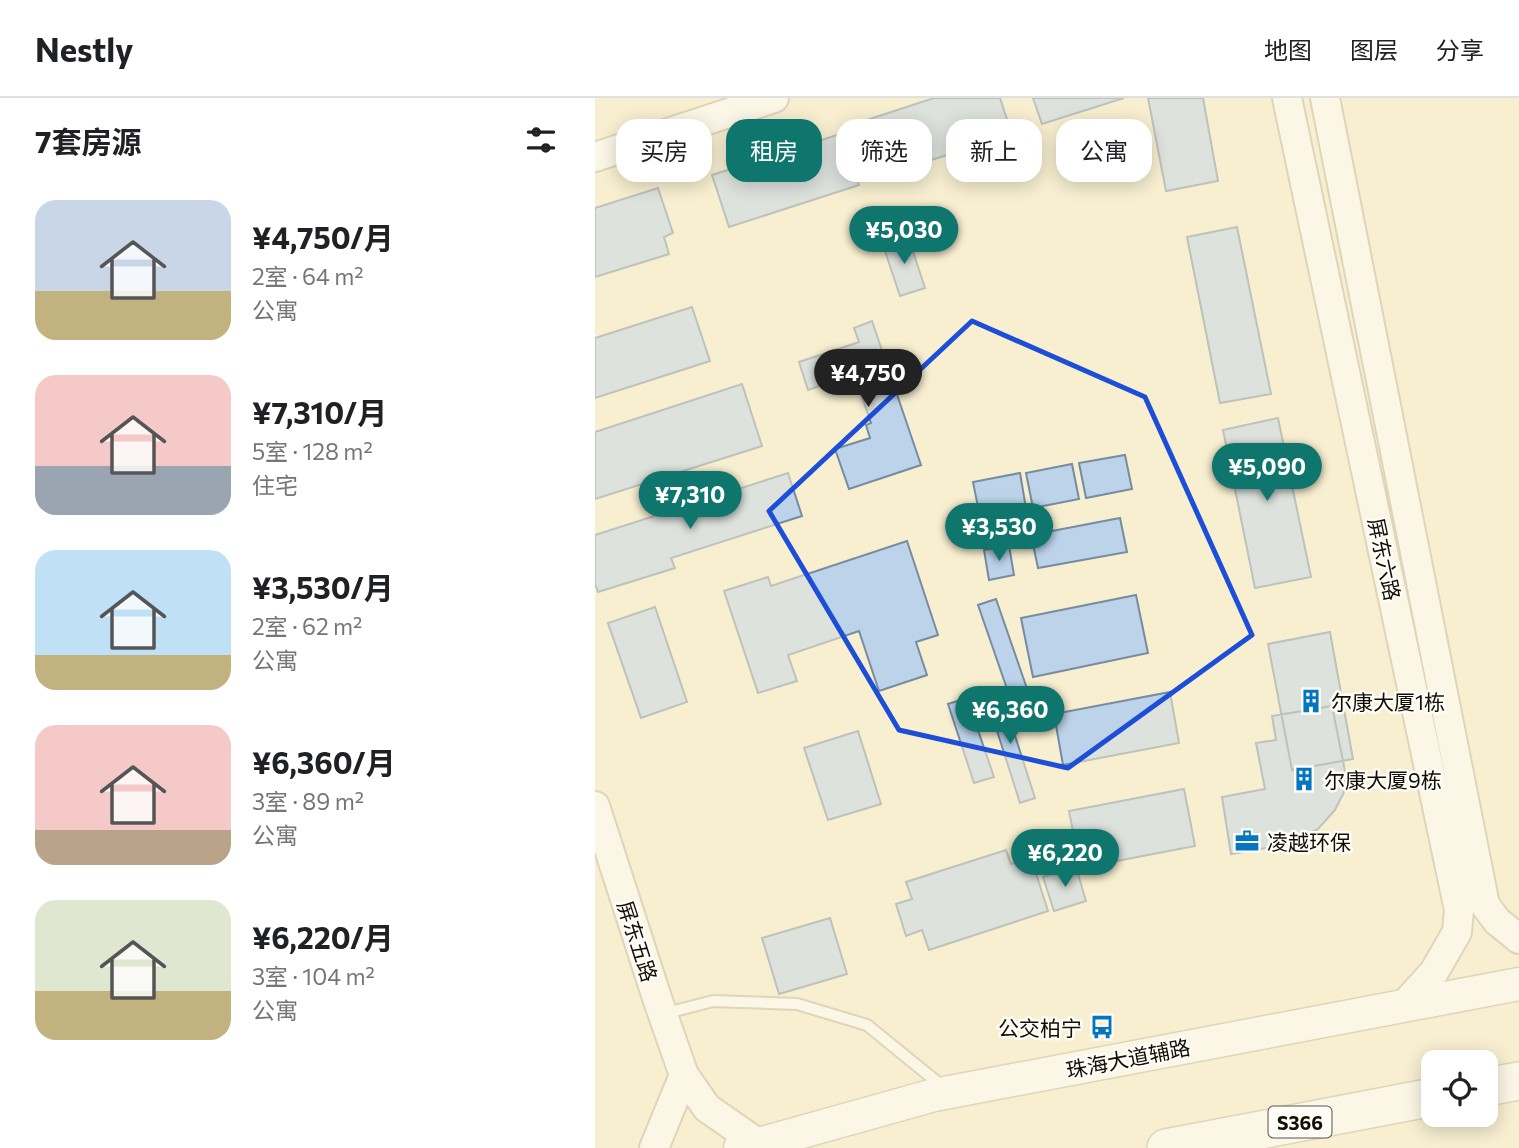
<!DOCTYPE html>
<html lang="zh">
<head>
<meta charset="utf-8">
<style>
  body { margin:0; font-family:Commissioner,"Noto Sans SC",sans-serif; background:#f2f2f2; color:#202124; height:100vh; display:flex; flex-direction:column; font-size:26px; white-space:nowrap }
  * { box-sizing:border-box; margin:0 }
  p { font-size:23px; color:#757577 }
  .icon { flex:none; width:38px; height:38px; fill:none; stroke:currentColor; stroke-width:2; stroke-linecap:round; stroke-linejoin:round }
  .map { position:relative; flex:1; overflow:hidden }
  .details { display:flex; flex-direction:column; background:#fff; width:595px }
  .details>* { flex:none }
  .top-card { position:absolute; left:21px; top:21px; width:665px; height:63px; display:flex; gap:14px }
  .fabs { position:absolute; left:826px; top:952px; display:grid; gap:14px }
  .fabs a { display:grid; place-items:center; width:77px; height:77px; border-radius:14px; background:#fff; box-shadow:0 4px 18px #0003; font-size:35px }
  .price { position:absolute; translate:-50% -60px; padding:0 16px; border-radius:24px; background:#0f766e; color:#fff; font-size:23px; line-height:46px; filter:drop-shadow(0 2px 4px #0008) }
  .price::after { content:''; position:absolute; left:50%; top:42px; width:21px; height:16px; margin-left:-10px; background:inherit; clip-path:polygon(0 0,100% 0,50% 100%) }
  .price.active { background:#222; color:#fff }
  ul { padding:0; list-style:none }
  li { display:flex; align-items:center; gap:21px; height:175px; padding:0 35px }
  li span { display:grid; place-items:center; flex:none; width:196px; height:140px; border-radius:21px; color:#555 }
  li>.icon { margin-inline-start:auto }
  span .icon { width:84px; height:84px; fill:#fffc; stroke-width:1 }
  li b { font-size:30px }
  h2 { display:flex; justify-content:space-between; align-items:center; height:84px; padding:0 35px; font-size:30px }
  .chip { padding:0 24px; border-radius:21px; background:#fff; box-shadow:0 4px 18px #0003; font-size:24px; line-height:63px }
  .chip.active { background:#0f766e; color:#fff }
  header { display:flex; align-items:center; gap:42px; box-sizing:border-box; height:98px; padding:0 35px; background:#fff; border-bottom:2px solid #e0e0e0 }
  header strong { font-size:33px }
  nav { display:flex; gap:38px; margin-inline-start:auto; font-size:24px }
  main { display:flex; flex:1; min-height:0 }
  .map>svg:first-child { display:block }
</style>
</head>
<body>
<header>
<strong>Nestly</strong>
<nav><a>地图</a><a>图层</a><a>分享</a></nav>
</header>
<main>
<section class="details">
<h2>7套房源<svg class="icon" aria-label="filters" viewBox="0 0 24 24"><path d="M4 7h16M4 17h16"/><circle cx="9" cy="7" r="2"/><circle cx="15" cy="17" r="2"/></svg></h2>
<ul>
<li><span style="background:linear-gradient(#c9d6e8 65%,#c2b280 0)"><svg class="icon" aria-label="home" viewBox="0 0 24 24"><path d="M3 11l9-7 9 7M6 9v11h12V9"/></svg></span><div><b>¥4,750/月</b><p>2室 · 64 m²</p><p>公寓</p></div></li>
<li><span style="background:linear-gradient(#f6c9c9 65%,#9aa5b1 0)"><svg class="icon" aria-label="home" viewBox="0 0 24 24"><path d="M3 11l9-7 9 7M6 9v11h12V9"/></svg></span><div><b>¥7,310/月</b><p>5室 · 128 m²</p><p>住宅</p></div></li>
<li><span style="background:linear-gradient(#bfe0f5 75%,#c2b280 0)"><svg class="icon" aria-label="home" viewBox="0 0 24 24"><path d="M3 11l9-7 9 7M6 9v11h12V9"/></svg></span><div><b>¥3,530/月</b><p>2室 · 62 m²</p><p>公寓</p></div></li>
<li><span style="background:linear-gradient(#f6c9c9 75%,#b9a48a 0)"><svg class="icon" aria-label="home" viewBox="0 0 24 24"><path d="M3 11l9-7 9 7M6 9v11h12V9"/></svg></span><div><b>¥6,360/月</b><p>3室 · 89 m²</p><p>公寓</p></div></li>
<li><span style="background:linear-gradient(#dfe7d0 65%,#c2b280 0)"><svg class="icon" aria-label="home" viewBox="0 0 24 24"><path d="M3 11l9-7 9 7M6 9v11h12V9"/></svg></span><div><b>¥6,220/月</b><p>3室 · 104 m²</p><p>公寓</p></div></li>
</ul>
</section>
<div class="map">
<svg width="924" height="1050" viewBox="0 0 924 1050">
  <rect width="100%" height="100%" fill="#f8efd1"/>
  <!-- building -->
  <path fill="#bcd3ea" stroke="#768ca0" stroke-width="2" d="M339 0H405L417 36 290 77 272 22Z
    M438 0H529L447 26Z
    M553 0H608L623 83 571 93Z
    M248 35 264 87 134 129 117 77Z
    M63 90 78 135 69 139 74 156 0 179V110Z
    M642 129 676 296 625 305 592 139Z
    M313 138 330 190 305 198 288 147Z
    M97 209 115 263 0 300V240Z
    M277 223 326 367 254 391 240 351 275 340 271 327 276 325 259 276 213 292 204 264 264 244 259 230Z
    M147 286 167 348 0 401V334Z
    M683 320 716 479 660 490 628 332Z
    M530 357 537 391 491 400 484 365Z
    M477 366 484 401 438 410 431 375Z
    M193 375 207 418 76 460 80 470 3 494 0 486V437Z
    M425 375 431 410 385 419 378 384Z
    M525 420 532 454 443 470 436 437Z
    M312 443 343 537 321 544 332 577 284 593 264 533 193 557 202 583 163 595 129 493 173 479 176 488Z
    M414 448 419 477 394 482 389 452Z
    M541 497 553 555 438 579 426 520Z
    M401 501 437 605 419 611 383 507Z
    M60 509 92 604 46 620 13 525Z
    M735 534 758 661 697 672 673 546Z
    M405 591 440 700 425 705 390 595Z
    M575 594 584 645 468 667 459 616Z
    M372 600 399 679 379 685 353 606Z
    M737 608 751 678 749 694 740 712 723 731 706 740V744L636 756 627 699 670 691 661 645 681 642 677 618Z
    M263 633 286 706 233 722 209 650Z
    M589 691 600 748 485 770 474 713Z
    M411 752 416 766 436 760 453 813 334 852 327 832 311 838 301 806 317 801 311 784Z
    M481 769 491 803 459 813 448 779Z
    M235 820 252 876 184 896 167 840Z"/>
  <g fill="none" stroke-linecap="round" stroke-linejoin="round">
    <!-- service casing -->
    <g stroke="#c0b89b" stroke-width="14">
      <path id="service" d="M68 916 118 903 202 906 272 927 347 988"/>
    </g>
    <!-- tertiary casing -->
    <g stroke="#c0b89b" stroke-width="32">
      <path id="tertiary" d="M692 0 864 812 862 834 839 874 809 907
        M730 0 890 807 902 823 924 841
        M0 59 179 0
        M0 708 62 900 89 977 112 1010 164 1046
        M59 1050 89 977"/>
    </g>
    <!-- secondary casing -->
    <g stroke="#c0b89b" stroke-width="35">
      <path id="secondary" d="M145 1050 164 1046 339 997 924 886"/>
    </g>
    <!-- trunk casing -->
    <g stroke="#c0b89b" stroke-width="40">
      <path id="trunk" d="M891 989 924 983
        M571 1050 838 999"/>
    </g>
    <!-- service -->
    <use href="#service" stroke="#fff" stroke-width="10"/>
    <!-- tertiary -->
    <use href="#tertiary" stroke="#fff" stroke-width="28"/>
    <!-- secondary -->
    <use href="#secondary" stroke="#fff" stroke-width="32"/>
    <!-- trunk -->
    <use href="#trunk" stroke="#fff" stroke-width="37"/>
  </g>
  <!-- marked area -->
  <path d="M0 0H924V1050H0ZM377 223 550 299 657 537 473 670 304 632 174 413Z" fill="#f8efd1" fill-opacity=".55" fill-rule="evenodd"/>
  <path fill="none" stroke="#1d4ed8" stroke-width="5" stroke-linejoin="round" d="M377 223 550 299 657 537 473 670 304 632 174 413Z"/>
  <!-- icons -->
  <defs>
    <g id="building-bare" transform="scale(1.89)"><path d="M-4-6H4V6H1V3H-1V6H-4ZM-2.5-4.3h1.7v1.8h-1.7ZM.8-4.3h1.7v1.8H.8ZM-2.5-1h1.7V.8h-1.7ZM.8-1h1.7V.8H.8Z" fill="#0276c0" stroke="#fefcf6" stroke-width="2.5" paint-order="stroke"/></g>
    <g id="office-bare" transform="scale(1.89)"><path d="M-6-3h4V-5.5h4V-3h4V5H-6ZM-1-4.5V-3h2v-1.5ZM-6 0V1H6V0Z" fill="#0276c0" stroke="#fefcf6" stroke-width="2.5" paint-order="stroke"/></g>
    <g id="bus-bare" transform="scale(1.89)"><path d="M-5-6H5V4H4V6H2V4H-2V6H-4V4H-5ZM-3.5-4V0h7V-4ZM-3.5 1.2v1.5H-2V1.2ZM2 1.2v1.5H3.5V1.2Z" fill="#0276c0" stroke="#fefcf6" stroke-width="2.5" paint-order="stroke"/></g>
  </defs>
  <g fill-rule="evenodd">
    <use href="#building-bare" x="716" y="603"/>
    <use href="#building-bare" x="709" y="681"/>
    <use href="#office-bare" x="652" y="743"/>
    <use href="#bus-bare" x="507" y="929"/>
  </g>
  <g text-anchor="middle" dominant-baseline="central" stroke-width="5" stroke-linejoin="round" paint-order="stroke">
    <!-- shield labels -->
    <rect fill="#fefcf6" stroke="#58554d" stroke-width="2" x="673.5" y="1008.5" width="63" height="31" rx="5"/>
    <g font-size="19" font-weight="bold" fill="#110e05">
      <text x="705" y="1024">S366</text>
    </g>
    <!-- street labels -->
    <g font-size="21" fill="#110e05" stroke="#fefcf6">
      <text transform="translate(790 461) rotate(78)">屏东六路</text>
      <text transform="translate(43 843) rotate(72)">屏东五路</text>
      <text transform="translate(533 960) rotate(-11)">珠海大道辅路</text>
    </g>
    <!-- poi labels -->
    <g font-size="21" fill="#110e05" stroke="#fefcf6" text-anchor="start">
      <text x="736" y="603">尔康大厦1栋</text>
      <text x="729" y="681">尔康大厦9栋</text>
      <text x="672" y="743">凌越环保</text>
      <text x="487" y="929" text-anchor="end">公交柏宁</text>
    </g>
  </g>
</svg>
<div class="fabs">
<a><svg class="icon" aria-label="locate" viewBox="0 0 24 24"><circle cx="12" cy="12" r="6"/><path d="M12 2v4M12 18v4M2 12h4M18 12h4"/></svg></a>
</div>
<b class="price" style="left:309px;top:168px">¥5,030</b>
<b class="price active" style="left:273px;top:311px">¥4,750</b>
<b class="price" style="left:672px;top:405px">¥5,090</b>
<b class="price" style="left:95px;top:433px">¥7,310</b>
<b class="price" style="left:404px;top:465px">¥3,530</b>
<b class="price" style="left:415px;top:648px">¥6,360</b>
<b class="price" style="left:470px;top:791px">¥6,220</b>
<div class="top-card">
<a class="chip">买房</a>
<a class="chip active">租房</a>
<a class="chip">筛选</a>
<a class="chip">新上</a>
<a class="chip">公寓</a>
</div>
</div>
</main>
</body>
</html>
